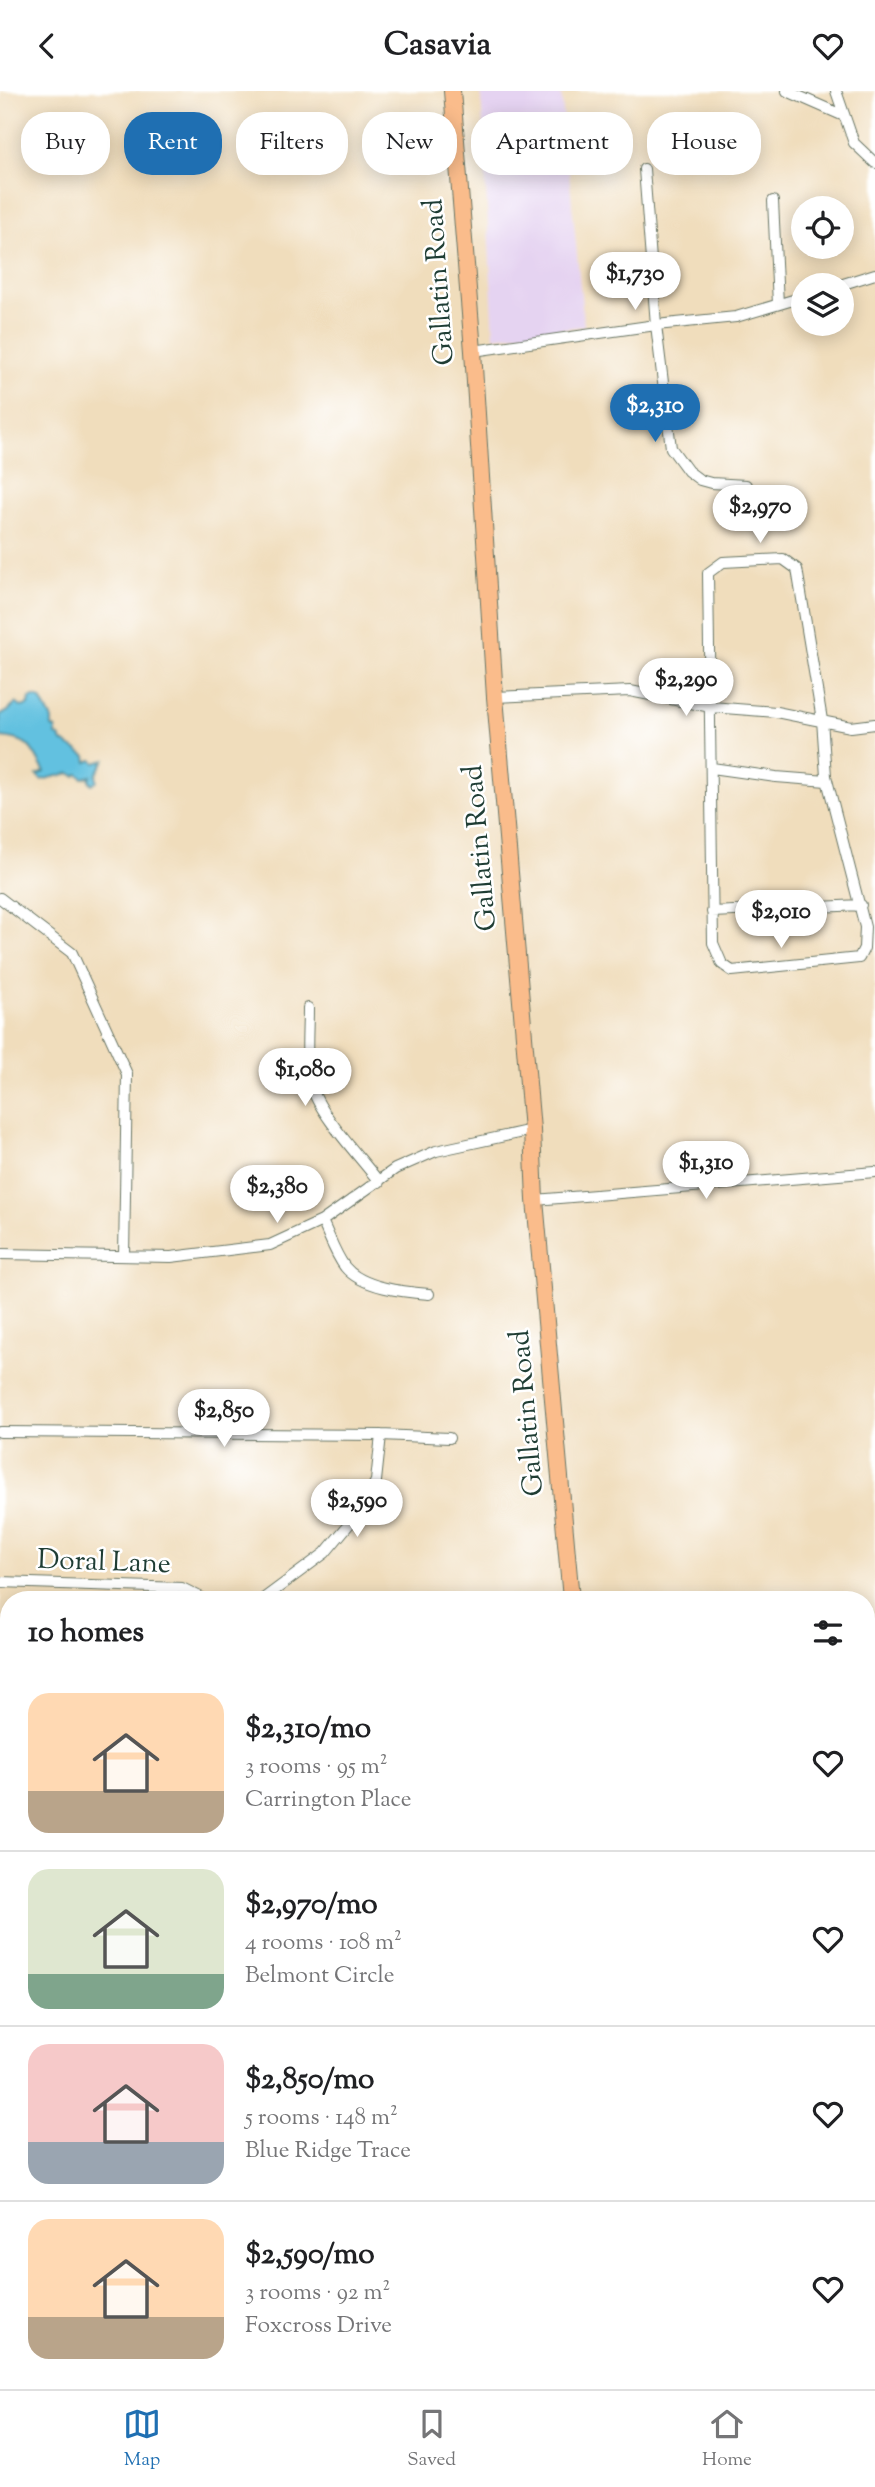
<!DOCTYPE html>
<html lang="en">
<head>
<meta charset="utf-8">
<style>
  body { margin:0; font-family:"Sorts Mill Goudy",serif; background:#f6f6f6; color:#202124; height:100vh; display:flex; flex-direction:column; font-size:26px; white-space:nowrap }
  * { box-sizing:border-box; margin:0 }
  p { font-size:23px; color:#757577 }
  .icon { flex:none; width:38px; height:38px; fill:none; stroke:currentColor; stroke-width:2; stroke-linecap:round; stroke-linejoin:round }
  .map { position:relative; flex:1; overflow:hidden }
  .sheet { position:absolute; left:0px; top:1500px; width:875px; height:800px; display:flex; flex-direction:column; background:#fff; border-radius:28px 28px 0 0; box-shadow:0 4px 18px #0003 }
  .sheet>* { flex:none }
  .banner { position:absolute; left:21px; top:21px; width:833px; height:63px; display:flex; gap:14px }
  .buttons { position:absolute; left:791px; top:105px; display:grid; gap:14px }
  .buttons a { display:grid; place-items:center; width:63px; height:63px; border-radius:50%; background:#fff; box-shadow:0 4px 18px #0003; font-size:35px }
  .price { position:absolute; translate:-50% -60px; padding:0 16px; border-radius:24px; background:#fff; color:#222; font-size:23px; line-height:46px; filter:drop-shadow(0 2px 4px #0008) }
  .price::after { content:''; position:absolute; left:50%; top:42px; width:21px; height:16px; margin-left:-10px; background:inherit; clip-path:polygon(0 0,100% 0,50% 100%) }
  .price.active { background:#1f6fb2; color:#fff }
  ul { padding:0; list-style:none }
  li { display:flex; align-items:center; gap:21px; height:175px; padding:0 28px }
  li+li { border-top:2px solid #e0e0e0 }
  li span { display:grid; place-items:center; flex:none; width:196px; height:140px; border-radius:21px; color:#555 }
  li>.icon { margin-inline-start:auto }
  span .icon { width:84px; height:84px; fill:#fffc; stroke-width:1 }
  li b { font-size:30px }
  h2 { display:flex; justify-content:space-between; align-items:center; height:84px; padding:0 28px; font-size:30px }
  .tag { padding:0 24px; border-radius:28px; background:#fff; box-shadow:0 4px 18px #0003; font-size:24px; line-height:63px }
  .tag.active { background:#1f6fb2; color:#fff }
  header { display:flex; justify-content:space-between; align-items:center; height:91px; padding:0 28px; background:#fff; font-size:32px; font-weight:700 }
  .menu { display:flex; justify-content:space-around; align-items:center; height:98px; border-top:2px solid #e0e0e0; background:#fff; font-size:19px; color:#757577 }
  .menu a { display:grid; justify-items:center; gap:4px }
  .menu .active { color:#1f6fb2 }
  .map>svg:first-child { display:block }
</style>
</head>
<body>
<header><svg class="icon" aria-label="back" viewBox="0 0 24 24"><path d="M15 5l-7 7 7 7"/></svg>Casavia<svg class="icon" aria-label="heart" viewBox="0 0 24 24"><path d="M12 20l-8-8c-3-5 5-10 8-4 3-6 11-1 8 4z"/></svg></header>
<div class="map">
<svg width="875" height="2298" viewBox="0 0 875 2298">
  <rect width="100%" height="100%" fill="#fff"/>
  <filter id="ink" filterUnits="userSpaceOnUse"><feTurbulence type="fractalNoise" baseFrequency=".0143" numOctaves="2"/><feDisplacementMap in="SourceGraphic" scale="14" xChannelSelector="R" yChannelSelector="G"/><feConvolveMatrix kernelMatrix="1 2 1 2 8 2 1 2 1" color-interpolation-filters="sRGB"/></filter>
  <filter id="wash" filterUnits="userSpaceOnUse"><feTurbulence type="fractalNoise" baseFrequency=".00686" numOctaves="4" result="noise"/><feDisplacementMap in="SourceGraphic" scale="28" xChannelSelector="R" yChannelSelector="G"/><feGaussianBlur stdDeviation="1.57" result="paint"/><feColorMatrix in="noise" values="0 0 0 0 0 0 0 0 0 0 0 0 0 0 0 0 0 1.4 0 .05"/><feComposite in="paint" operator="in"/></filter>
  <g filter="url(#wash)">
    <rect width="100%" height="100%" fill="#f0ddbc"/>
    <!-- built -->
    <path fill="#e5d3f1" d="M481 0H561L584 235 494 246Z
      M875 2165V2298H673L672 2291H866V2167Z"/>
    <!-- water -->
    <path fill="#62c1e0" stroke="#407f8a" stroke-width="2" d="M34 606 41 608 52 629V636L56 638V644L61 647V650L86 665 87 671 92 669 96 672 105 669 96 684 97 690 92 693 89 689 91 685 83 687 78 683 75 685 70 682 41 689 37 684 45 681C31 658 32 648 0 646V624L7 621 16 612 21 616 29 614 30 607Z"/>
  </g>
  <g filter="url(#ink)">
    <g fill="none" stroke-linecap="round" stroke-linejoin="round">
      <!-- street casing -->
      <g stroke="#687564" stroke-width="12">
        <path id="street" d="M787 0 844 25
          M836 0 854 52 875 72
          M644 78 656 234 671 357 688 380 700 389 711 392 746 394
          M773 110 778 213
          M840 194 875 183
          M473 260 656 234 736 226 803 206
          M783 468 797 478 822 629 826 685 865 836 864 857 859 867 732 880 722 873 713 852 708 482 723 471Z
          M495 606 630 600 711 616 776 621 851 636 875 633
          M712 677 776 686 827 690
          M0 807 72 862 127 983 124 1165
          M712 821 861 814
          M308 917C308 942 305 968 311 993 317 1021 361 1067 379 1091
          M535 1109 875 1081
          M322 1130C329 1144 335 1163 345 1176 362 1197 404 1201 429 1203
          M0 1163 171 1166 270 1154 322 1130 395 1078 436 1060 532 1039
          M0 1341 381 1344 449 1347
          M0 1491 182 1497 204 1508
          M263 1508 325 1462 360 1420 376 1390 381 1344
          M0 1646H9
          M866 1655 875 1657
          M0 1726 9 1731
          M0 1904 9 1908
          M866 2069 875 2070
          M866 2124 875 2121
          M866 2154 875 2152"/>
      </g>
      <!-- primary casing -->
      <g stroke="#687564" stroke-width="18">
        <path id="primary" d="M452 0 473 260 495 606 532 1039 535 1109 571 1508
          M634 2291V2298"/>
      </g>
      <!-- street -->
      <use href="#street" stroke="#fff" stroke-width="10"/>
      <!-- primary -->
      <use href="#primary" stroke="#fabc8b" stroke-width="16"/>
    </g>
  </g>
  <g text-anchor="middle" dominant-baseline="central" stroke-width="5" stroke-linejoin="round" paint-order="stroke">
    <!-- street labels -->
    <g font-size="28" fill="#1f3d34" stroke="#fff">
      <text transform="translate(440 191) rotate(-94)">Gallatin Road</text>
      <text transform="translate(481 757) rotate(-95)">Gallatin Road</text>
      <text transform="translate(528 1322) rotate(-95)">Gallatin Road</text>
      <text transform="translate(104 1472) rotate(2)">Doral Lane</text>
    </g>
  </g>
</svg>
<div class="buttons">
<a><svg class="icon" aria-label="locate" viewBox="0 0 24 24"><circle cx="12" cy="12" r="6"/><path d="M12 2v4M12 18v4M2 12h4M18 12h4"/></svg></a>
<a><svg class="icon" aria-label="layers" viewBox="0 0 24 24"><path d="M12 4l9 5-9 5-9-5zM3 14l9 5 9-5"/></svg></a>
</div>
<b class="price" style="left:635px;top:221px">$1,730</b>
<b class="price active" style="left:655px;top:353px">$2,310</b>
<b class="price" style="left:760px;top:454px">$2,970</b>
<b class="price" style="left:686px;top:627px">$2,290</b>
<b class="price" style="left:781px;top:859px">$2,010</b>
<b class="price" style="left:305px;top:1017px">$1,080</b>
<b class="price" style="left:706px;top:1110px">$1,310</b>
<b class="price" style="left:277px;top:1134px">$2,380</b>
<b class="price" style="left:224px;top:1358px">$2,850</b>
<b class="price" style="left:357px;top:1448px">$2,590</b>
<div class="banner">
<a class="tag">Buy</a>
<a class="tag active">Rent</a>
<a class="tag">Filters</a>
<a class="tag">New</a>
<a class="tag">Apartment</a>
<a class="tag">House</a>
</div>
<section class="sheet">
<h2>10 homes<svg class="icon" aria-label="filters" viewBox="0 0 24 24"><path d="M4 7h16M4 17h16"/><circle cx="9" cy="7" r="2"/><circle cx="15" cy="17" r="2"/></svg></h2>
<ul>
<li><span style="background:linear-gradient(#ffd9b3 70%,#b9a48a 0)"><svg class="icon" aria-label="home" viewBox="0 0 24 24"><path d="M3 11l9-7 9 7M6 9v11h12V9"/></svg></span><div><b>$2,310/mo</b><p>3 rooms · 95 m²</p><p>Carrington Place</p></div><svg class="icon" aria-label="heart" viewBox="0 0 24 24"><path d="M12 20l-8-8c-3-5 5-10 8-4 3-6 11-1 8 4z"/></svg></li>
<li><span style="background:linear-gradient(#dfe7d0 75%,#7fa58c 0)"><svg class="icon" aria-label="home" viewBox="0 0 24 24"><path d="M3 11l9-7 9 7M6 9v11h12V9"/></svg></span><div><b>$2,970/mo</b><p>4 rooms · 108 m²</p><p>Belmont Circle</p></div><svg class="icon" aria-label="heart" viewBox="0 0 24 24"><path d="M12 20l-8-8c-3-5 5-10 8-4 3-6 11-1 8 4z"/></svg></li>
<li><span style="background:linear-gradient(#f6c9c9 70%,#9aa5b1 0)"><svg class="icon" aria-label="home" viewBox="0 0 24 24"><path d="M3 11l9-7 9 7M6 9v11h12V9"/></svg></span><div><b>$2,850/mo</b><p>5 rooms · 148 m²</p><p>Blue Ridge Trace</p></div><svg class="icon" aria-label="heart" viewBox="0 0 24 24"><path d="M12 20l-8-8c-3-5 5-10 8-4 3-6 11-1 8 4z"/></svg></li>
<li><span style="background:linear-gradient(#ffd9b3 70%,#b9a48a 0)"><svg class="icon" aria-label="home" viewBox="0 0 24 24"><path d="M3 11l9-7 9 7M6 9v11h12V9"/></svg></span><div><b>$2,590/mo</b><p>3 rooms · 92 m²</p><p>Foxcross Drive</p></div><svg class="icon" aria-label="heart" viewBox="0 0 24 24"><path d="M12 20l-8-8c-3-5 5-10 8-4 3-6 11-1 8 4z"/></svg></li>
</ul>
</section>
</div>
<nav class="menu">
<a class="active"><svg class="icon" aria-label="map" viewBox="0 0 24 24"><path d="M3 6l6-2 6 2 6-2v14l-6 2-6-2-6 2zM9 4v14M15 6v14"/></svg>Map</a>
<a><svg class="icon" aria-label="saved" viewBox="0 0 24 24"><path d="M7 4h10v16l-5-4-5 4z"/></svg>Saved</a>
<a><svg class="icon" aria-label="home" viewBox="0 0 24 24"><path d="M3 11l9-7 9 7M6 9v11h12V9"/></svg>Home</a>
</nav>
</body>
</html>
